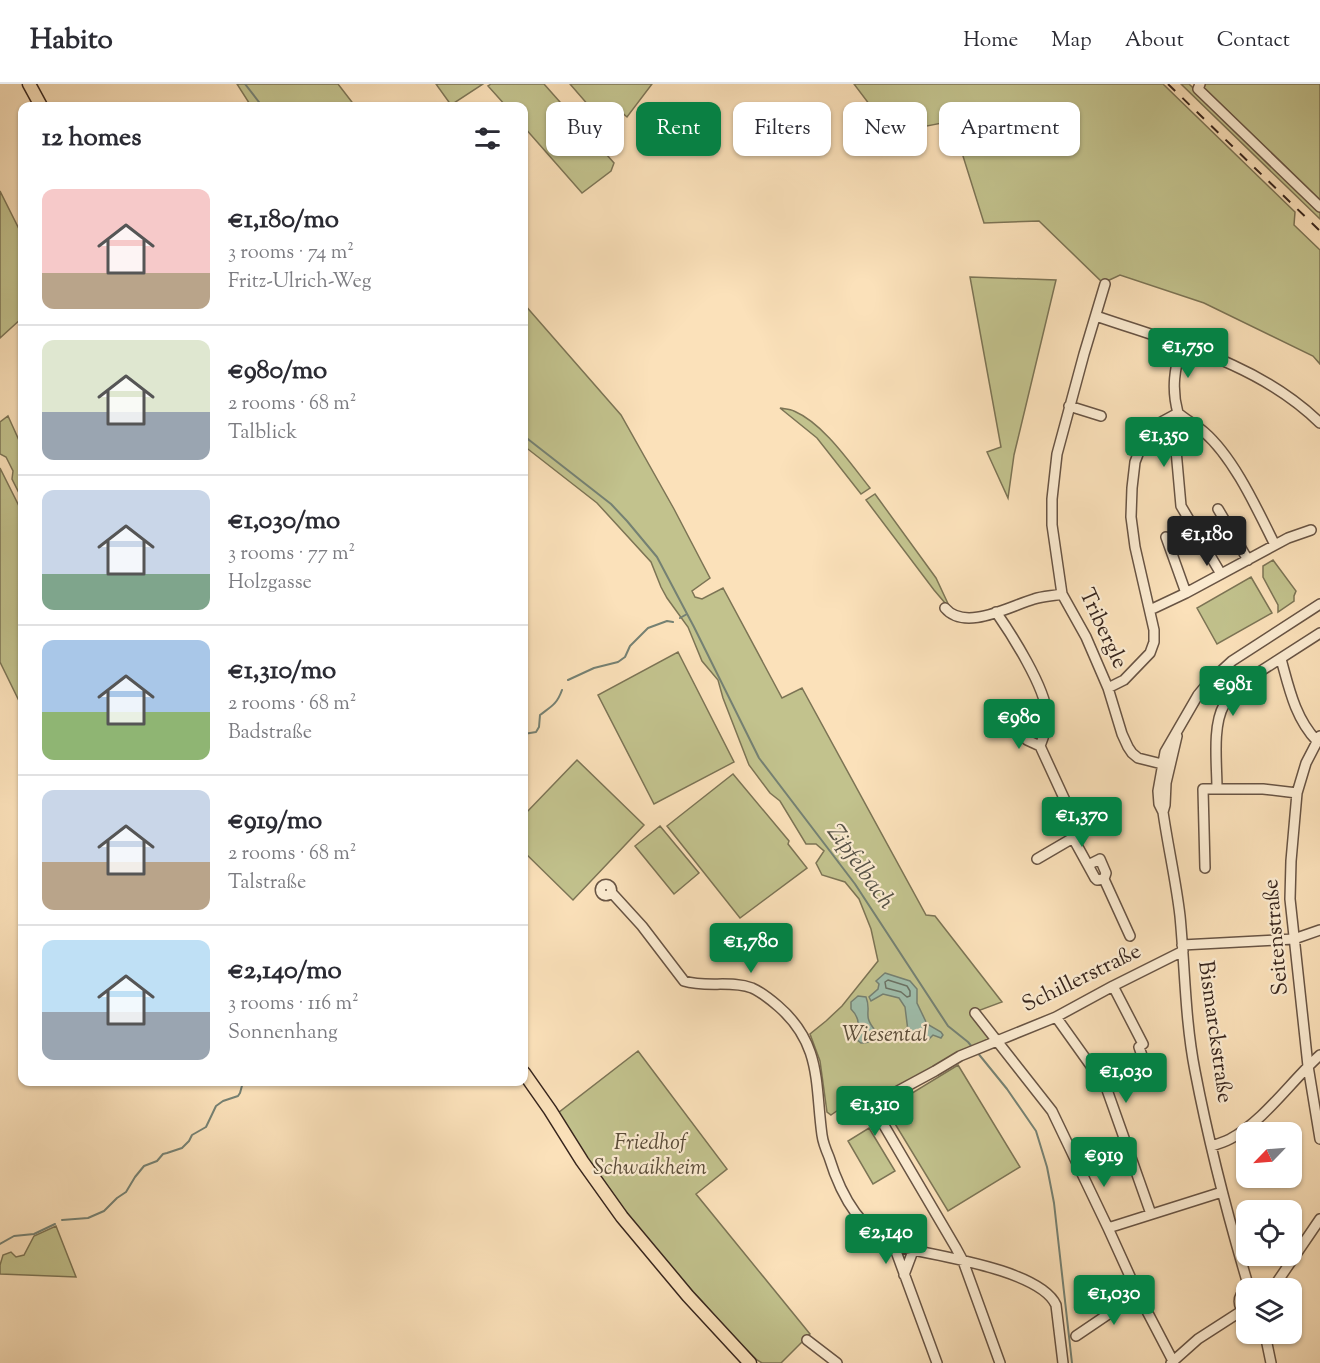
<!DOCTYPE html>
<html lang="en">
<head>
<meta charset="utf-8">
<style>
  body { margin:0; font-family:"Sorts Mill Goudy",serif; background:#f2f2f3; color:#2b2b33; height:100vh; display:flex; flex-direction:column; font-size:22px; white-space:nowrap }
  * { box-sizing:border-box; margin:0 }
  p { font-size:20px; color:#7c7c81 }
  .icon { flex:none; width:33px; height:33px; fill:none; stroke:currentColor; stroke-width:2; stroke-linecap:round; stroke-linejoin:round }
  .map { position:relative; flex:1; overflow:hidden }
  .side { position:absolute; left:18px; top:18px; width:510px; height:984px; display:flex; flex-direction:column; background:#fff; border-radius:12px; box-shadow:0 2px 4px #0004 }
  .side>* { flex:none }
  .hud { position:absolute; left:546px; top:18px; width:570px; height:54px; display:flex; gap:12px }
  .needle { width:39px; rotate:245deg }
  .buttons { position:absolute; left:1236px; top:1038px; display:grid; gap:12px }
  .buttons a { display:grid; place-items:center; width:66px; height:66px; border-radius:12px; background:#fff; box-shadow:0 2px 4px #0004; font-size:30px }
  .price { position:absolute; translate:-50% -51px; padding:0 14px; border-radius:6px; background:#0b8043; color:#fff; font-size:20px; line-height:39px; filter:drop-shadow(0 2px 3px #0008) }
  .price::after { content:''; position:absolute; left:50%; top:36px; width:18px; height:14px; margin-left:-9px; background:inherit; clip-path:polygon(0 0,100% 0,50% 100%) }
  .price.selected { background:#222; color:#fff }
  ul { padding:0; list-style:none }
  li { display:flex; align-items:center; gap:18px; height:150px; padding:0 24px }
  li+li { border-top:2px solid #e1e1e2 }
  li span { display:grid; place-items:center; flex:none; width:168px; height:120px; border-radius:12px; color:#555 }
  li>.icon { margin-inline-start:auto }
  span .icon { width:72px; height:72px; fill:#fffc; stroke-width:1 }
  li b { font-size:26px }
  h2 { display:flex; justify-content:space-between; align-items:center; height:72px; padding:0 24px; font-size:26px }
  .tag { padding:0 21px; border-radius:12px; background:#fff; box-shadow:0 2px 4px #0004; font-size:21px; line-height:54px }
  .tag.selected { background:#0b8043; color:#fff }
  header { display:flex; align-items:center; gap:36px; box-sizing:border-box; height:84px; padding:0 30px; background:#fff; border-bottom:2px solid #e1e1e2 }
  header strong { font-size:28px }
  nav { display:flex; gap:33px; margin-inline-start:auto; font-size:21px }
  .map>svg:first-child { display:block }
</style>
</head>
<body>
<header>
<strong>Habito</strong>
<nav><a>Home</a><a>Map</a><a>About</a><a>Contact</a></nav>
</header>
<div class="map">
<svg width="1320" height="1279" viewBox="0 0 1320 1279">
  <rect width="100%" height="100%" fill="#fbe1ba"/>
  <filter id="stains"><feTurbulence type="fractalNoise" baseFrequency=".00333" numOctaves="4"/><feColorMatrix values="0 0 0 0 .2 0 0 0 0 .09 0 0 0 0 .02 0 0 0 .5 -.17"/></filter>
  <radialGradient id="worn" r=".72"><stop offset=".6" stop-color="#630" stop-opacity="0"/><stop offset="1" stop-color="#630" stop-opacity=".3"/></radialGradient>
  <!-- green -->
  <path fill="#c2c28d" stroke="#7c7455" stroke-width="1.5" d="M237 0H338L355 22H251Z
    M436 0H483L451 21Z
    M491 0H544L614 79 611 87 582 109 524 43V22H506L488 2Z
    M570 0H652L627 33 611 19 596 30Z
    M854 0H1163L1295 128 1294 141 1320 166V280L1313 272 1204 219 1120 191 1103 199 1039 137 984 139 952 37 891 49Z
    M1181 0H1189L1320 128V135Z
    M1200 0H1320V116Z
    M0 107 22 151V234L0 254Z
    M970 193 1056 196 1014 371 1008 414 987 368 1001 363Z
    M524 220 621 331 674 425 710 494 692 507 695 513 702 515 723 504 782 614 802 604 926 831 935 832 1002 918 972 929 986 947 988 955 873 1018C855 1018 846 1020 831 1031L827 1028 820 977 810 950 826 937 842 922 878 877 871 845 859 815 845 798 822 791 816 779 824 767 816 760H806L780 717 770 709 749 681 723 614 718 596 702 577 688 543 667 514 661 503 651 478 597 419 524 362Z
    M780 324C785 325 790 325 794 327 824 340 850 379 870 404L861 410 817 354Z
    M8 332 22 363V415L12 395 13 387 6 373 0 370V338Z
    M0 384 22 428V623L0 578Z
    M875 410 936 494 951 526 934 506 866 416Z
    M1273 476 1296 507 1294 512V517L1278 528V521L1263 493V482Z
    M1251 493 1272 529 1217 560 1197 524Z
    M678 568 734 678 654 720 598 611Z
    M577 676 644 741 573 816 524 768V731Z
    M733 690 789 757 788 760 807 784 740 834 667 742Z
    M660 742 699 789 674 810 635 762Z
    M638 967 727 1085 696 1110 810 1250 781 1279H762L757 1276 730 1250 702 1217 649 1161 602 1097 558 1029Z
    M958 981 1020 1083 948 1127 886 1025Z
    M869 1044 895 1087 873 1100 848 1057Z
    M56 1142 76 1193 0 1190V1181L3 1171 11 1168 16 1173 24 1171 34 1152Z"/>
  <!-- water -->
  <path fill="#9fbeac" stroke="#758173" stroke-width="1.5" d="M885 889 910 897 917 905V919L927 940 941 948 943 951 941 954 933 951 929 955 916 957 908 947 905 923 899 914 883 910 871 917 869 913 878 905 879 900 876 897Z
    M858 912 866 913C872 928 862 931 875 946 874 956 871 959 861 959L856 955 854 951C861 941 859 933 851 925V918Z"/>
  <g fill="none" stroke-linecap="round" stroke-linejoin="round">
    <!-- shore -->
    <path stroke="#6b7264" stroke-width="1.5" d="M888 896 907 902 910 907V912L907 913 901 908 886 904 885 898Z"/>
    <!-- stream -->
    <path stroke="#758173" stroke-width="2" d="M245 0 262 22
      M524 352 611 420 627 437 657 473 694 543 759 674 855 800 948 942 968 958 973 964
      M680 534 687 530
      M568 596 594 584 618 578 625 573 630 562 648 544 667 537 673 538
      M524 650 536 648 539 643 540 631C552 622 557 620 562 606
      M977 968 1007 1005 1036 1047 1047 1083 1054 1119 1072 1279
      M62 1136 88 1134 104 1127 117 1114 126 1108 135 1093 144 1082 157 1077 163 1070 167 1069 182 1064 189 1057 192 1051 206 1043 216 1022 223 1017 238 1012 240 1009 243 998
      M0 1160 14 1152 34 1150 55 1140"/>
    <!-- minor casing -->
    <g stroke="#685444" stroke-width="12">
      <path id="minor" d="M1200 0 1198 5 1320 123
        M1105 200 1084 270 1057 370 1052 415V441L1062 510 1086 553 1108 604 1122 650 1128 663 1132 669 1138 674 1170 682
        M1096 232C1174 259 1259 279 1320 339
        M1069 322 1101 332
        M1178 329C1186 336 1196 341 1204 348 1234 374 1257 425 1275 461
        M1178 329C1171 304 1175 285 1181 261
        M1163 337 1171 345 1175 355 1181 422 1221 490
        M1218 425 1248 476
        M1166 453 1186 509
        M945 524C965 548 1010 522 1034 515 1043 512 1053 512 1062 510
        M1150 526 1186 509 1288 454 1311 446
        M996 528C1012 551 1045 603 1047 630 1048 641 1044 652 1040 662L1069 725 1073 754 1095 794 1097 796 1104 795 1106 789 1100 775 1088 781
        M1281 575C1289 604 1295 634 1317 657
        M1108 604 1124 596 1150 569 1154 558V546L1135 463 1131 433 1132 404 1135 378 1145 352 1154 342 1178 329
        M1007 638 1014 634 1027 656 1040 662
        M1320 652 1306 679 1297 709 1291 777 1290 815 1308 982 1320 1055
        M1217 705C1217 681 1212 642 1224 621 1228 612 1235 606 1242 599L1320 549
        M1163 728 1165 721 1166 699 1177 652
        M1037 775 1114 730
        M1205 784 1203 705H1263L1297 709
        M1104 795 1130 852
        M600.5 806a5.5 5.5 0 1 1 11 0a5.5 5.5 0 1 1-11 0Z
        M611 808 642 842 684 897C706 904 731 896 752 904 761 908 771 916 778 922 822 960 815 1000 822 1051 823 1059 826 1066 829 1073 840 1109 859 1145 894 1162 931 1171 1040 1185 1056 1221L1063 1279
        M1182 861 1294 855 1320 846
        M1113 902 1143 960 1139 963 1146 983
        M975 929 1052 1027 1108 1144 1138 1210 1173 1277
        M1056 933 1106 1003 1151 1130
        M1212 1062C1218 1060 1224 1058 1230 1055 1264 1037 1291 997 1320 971
        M1108 1144 1222 1108
        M894 1162 937 1279
        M904 1191 913 1167
        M1249 1204C1228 1133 1209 1060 1195 987 1185 936 1185 884 1180 832 1176 797 1168 763 1163 728L1159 720 1158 707 1165 668 1198 611 1208 599 1232 577 1320 520
        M1273 1204 1320 1135
        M1246 1206C1237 1212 1237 1223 1246 1229
        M1265 1250 1271 1279
        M1076 1252 1138 1210
        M807 1256 837 1279
        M1000 1279 963 1177 956 1164 872 1021 935 987 960 972 1056 933 1113 902 1183 867
        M1171 1279 1198 1255 1243 1226"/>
    </g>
    <!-- major casing -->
    <g stroke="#37251d" stroke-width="15">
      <path id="major" d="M29 0 41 22
        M524 989 550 1026 582 1077 622 1133 688 1212 750 1279"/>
    </g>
    <!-- minor -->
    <use href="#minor" stroke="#fcecd2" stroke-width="9"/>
    <!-- major -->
    <use href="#major" stroke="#fbe1ba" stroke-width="12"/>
    <!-- rail -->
    <path stroke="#37251d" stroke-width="2" stroke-dasharray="10 10" stroke-linecap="butt" d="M1168 0 1320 147"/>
  </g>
  <g text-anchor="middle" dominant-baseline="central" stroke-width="4.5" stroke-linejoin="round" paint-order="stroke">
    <!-- street labels -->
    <g font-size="22" fill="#37251d" stroke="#fcecd2">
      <text transform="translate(1102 545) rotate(65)">Tribergle</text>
      <text transform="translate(1277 853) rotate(-95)">Seitenstraße</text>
      <text transform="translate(1082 895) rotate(-26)">Schillerstraße</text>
      <text transform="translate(1214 948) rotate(82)">Bismarckstraße</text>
    </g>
    <!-- park labels -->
    <g font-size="22" font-style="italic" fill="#5a4c39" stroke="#fcecd2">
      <text x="885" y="952">Wiesental</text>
      <text x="650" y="1060">Friedhof<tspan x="650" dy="25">Schwaikheim</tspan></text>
    </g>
    <!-- water labels -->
    <g font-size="24" font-style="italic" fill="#565348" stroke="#fcecd2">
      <text transform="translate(860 783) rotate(54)">Zipfelbach</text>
    </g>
  </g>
  <rect width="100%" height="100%" filter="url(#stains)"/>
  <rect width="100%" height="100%" fill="url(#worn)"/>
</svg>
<div class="buttons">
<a><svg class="needle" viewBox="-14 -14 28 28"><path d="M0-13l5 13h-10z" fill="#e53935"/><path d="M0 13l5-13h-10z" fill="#7c7c81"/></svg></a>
<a><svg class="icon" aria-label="locate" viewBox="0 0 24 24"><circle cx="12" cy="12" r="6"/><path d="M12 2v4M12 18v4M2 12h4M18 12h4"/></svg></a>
<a><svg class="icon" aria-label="layers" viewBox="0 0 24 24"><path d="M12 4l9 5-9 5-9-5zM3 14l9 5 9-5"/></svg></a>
</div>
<b class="price" style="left:1188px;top:295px">€1,750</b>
<b class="price" style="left:1164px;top:384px">€1,350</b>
<b class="price selected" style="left:1207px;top:483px">€1,180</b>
<b class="price" style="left:1233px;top:633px">€981</b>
<b class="price" style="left:1019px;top:666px">€980</b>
<b class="price" style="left:1082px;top:764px">€1,370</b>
<b class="price" style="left:751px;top:890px">€1,780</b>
<b class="price" style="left:1126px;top:1020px">€1,030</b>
<b class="price" style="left:875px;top:1053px">€1,310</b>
<b class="price" style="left:1104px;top:1104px">€919</b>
<b class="price" style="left:886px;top:1181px">€2,140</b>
<b class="price" style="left:1114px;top:1242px">€1,030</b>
<div class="hud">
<a class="tag">Buy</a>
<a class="tag selected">Rent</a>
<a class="tag">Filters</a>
<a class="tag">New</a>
<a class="tag">Apartment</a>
</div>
<section class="side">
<h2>12 homes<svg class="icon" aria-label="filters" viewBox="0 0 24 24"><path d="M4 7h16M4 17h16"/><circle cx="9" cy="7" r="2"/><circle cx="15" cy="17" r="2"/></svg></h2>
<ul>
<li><span style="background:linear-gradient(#f6c9c9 70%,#b9a48a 0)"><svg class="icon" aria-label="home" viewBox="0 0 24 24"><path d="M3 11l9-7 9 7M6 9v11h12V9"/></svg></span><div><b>€1,180/mo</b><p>3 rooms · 74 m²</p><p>Fritz-Ulrich-Weg</p></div></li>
<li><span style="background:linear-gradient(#dfe7d0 60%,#9aa5b1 0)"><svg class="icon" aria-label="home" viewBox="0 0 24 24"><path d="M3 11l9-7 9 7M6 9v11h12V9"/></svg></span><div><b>€980/mo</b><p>2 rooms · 68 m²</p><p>Talblick</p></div></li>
<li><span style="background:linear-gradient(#c9d6e8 70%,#7fa58c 0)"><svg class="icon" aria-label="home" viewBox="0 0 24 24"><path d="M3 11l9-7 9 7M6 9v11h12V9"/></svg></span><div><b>€1,030/mo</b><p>3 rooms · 77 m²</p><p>Holzgasse</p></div></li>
<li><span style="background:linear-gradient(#a9c7e8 60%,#8fb573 0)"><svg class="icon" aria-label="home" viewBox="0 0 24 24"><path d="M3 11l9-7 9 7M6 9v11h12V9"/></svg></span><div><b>€1,310/mo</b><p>2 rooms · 68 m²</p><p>Badstraße</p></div></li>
<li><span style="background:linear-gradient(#c9d6e8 60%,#b9a48a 0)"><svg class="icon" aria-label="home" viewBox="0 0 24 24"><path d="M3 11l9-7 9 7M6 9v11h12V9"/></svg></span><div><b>€919/mo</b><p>2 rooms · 68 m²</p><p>Talstraße</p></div></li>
<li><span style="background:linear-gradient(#bfe0f5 60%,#9aa5b1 0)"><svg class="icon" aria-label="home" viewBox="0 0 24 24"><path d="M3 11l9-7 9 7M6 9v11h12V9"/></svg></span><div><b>€2,140/mo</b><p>3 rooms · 116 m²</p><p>Sonnenhang</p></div></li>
</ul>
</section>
</div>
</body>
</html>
